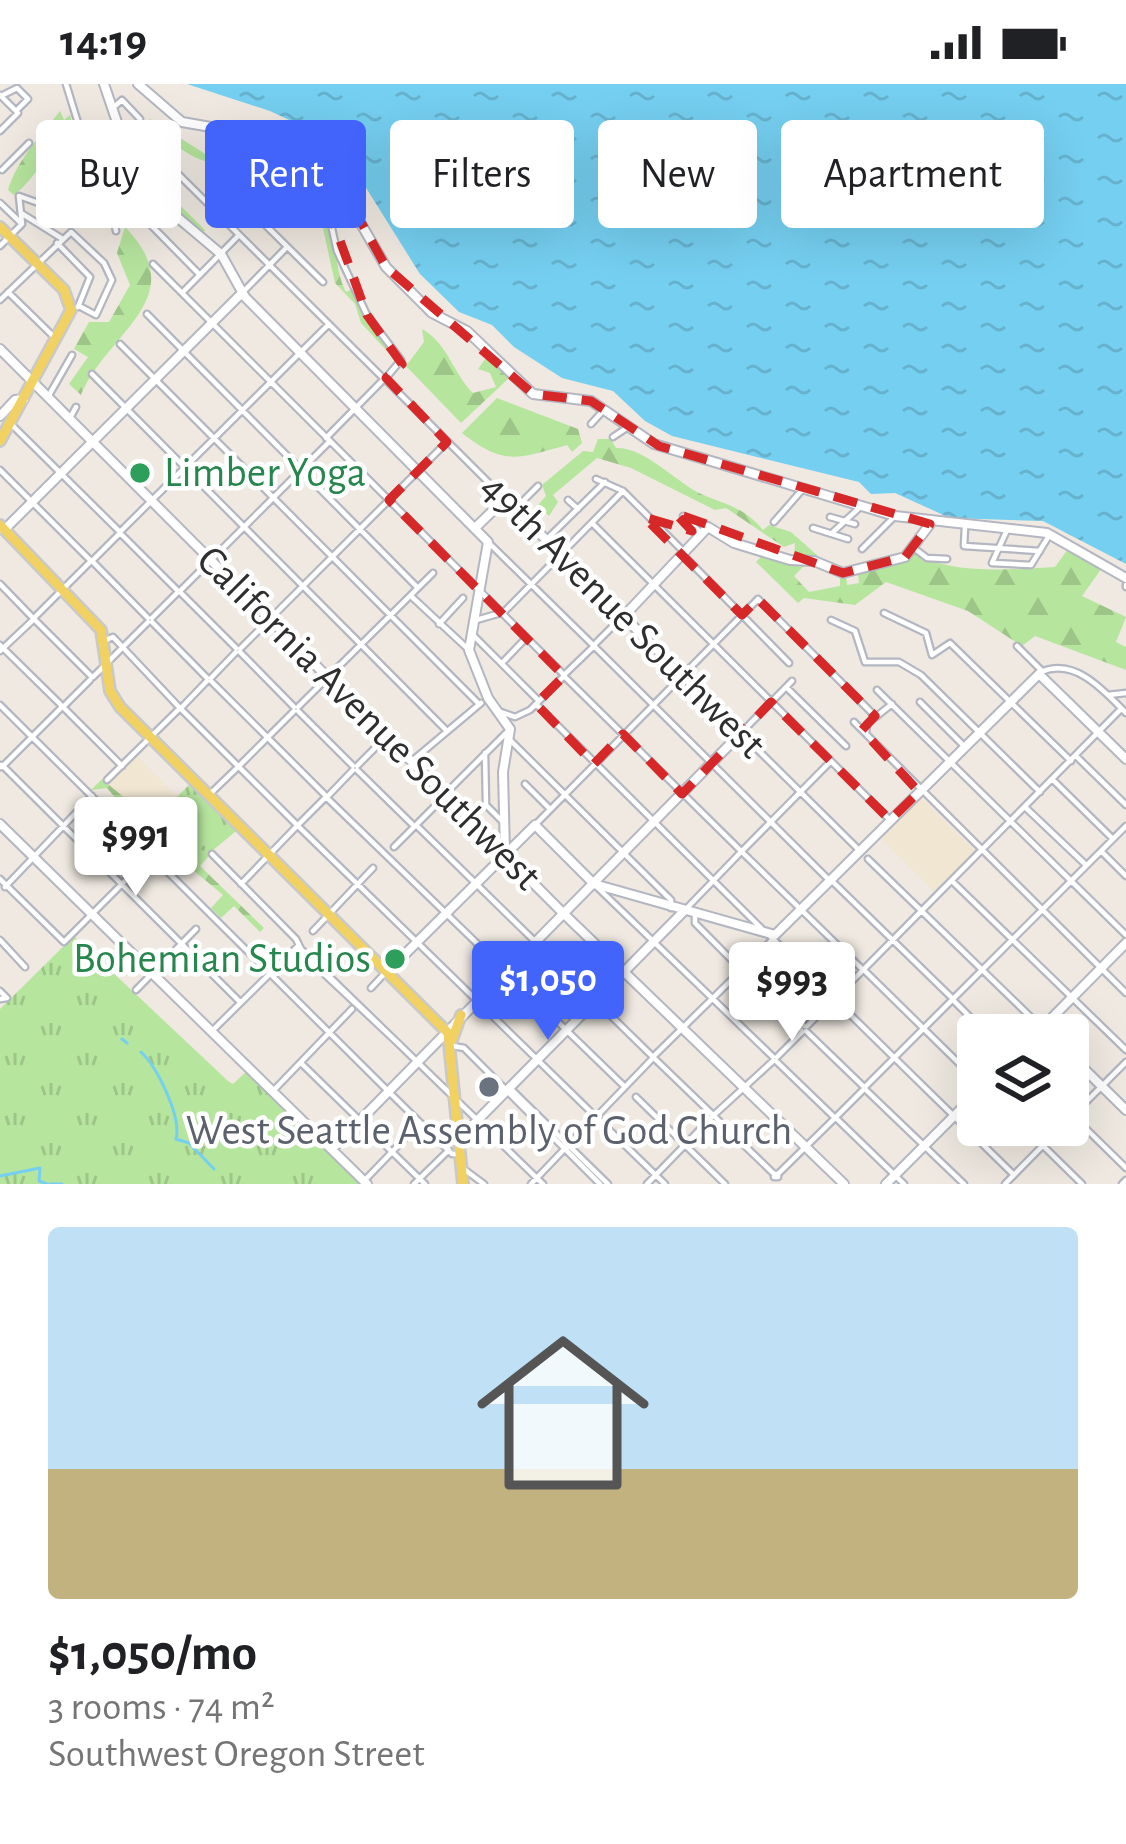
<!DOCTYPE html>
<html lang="en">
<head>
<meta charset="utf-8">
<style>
  body { margin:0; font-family:"Alegreya Sans",sans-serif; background:#f6f6f6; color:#202124; height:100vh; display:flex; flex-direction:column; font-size:45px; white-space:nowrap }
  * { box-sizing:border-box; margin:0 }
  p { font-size:39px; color:#757577 }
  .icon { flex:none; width:66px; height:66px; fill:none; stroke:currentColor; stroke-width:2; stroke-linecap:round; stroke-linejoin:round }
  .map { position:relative; height:1100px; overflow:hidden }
  .details { display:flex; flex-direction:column; background:#fff; flex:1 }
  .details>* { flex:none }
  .banner { position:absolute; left:36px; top:36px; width:1056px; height:108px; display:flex; gap:24px }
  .buttons { position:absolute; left:957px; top:930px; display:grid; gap:24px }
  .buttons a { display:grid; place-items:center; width:132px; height:132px; border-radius:12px; background:#fff; box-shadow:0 12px 48px #0002; font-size:60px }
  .price { position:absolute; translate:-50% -102px; padding:0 27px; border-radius:12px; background:#fff; color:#222; font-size:39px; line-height:78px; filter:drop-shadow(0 3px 6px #0008) }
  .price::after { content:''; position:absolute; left:50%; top:72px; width:36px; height:27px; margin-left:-18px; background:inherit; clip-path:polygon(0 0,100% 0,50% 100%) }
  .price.on { background:#4264fb; color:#fff }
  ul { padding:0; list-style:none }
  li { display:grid; align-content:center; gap:24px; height:636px; padding:0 48px }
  li span { display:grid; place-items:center; height:372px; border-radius:12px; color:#555 }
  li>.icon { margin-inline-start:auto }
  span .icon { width:216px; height:216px; fill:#fffc; stroke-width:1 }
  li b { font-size:51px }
  .tag { padding:0 42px; border-radius:12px; background:#fff; box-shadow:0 12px 48px #0002; font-size:42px; line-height:108px }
  .tag.on { background:#4264fb; color:#fff }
  .status { display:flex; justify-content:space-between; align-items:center; height:84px; padding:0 60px; background:#fff; direction:ltr }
  .status svg { height:33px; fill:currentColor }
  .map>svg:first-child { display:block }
</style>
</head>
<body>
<div class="status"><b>14:19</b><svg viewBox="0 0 49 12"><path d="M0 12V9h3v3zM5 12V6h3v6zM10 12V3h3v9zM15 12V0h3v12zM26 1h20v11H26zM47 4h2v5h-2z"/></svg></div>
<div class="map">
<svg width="1126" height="1100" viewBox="0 0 1126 1100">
  <defs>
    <pattern id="grass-tufts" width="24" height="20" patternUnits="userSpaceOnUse" patternTransform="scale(3)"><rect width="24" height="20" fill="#b6e59e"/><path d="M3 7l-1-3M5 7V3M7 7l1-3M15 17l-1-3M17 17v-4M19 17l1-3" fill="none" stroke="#9dc588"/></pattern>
    <pattern id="forest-firs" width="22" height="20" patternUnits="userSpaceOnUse" patternTransform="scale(3)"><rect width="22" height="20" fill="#b6e59e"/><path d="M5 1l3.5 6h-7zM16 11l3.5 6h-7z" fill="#9dc588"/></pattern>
    <pattern id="water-ripples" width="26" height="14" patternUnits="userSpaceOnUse" patternTransform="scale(3)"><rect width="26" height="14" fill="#75cff0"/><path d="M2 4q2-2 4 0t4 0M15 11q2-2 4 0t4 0" fill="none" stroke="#66b2ce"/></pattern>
  </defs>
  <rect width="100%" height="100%" fill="#efe9e1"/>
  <!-- education -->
  <path fill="#f0e6d1" d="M137 672 178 713 150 740 109 700Z
    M919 712 976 768 936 809 879 753Z"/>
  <!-- grass -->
  <path fill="url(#grass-tufts)" d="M190 700 236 747 193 783 150 740Z
    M74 852 228 997 233 1000 247 987 359 1100H0V925Z"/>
  <!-- forest -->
  <path fill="url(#forest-firs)" d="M60 27 64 36 70 31 74 47C49 61 38 93 14 111L8 106C17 75 44 48 60 27Z
    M150 35 218 78 240 59 249 60 252 70 278 92 291 90 286 96 310 114 316 108C341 137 330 178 346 208L353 205C367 234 385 254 399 280L361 239 355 220 335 199 319 126 271 105 239 74C206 91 179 62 152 45L143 54 140 71C158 101 180 121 205 146L199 157 150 122 154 111 139 95 127 59Z
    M125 143C194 214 108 247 81 311L69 300 88 273 74 265 89 238H109L130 201 117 169Z
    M422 245C447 258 454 291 473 309L496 303 490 289 478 285 486 274 509 294 461 339 406 282 424 258Z
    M497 314 578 345 582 359 572 368 567 361C517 375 504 382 462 349Z
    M598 355H611L616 364C644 363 674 396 699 409 725 421 743 422 763 446L769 441 791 448 818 472 794 473 795 459 784 463 726 424 715 426 631 384 597 374 553 411 558 418 549 432 538 421 546 412 542 401 583 367 593 368Z
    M1068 465 1102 484 1082 512 1126 533 1116 558 1126 563V586L1035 552 1022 562 968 527 886 498 855 521 804 514 798 519 756 478 764 470 806 480 794 492 809 508 840 502V491L846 490 847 501 859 499 858 488 908 475 915 468C948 492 1018 485 1055 483Z
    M102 695 151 736 166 725 181 740 186 756 210 771 200 782 264 844 260 848 234 822 221 834 211 824 223 811 164 762 156 770 161 755 142 745 107 704 91 706Z"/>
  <!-- water -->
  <path fill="url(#water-ripples)" d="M187 0H1126V480L1043 437 950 434 895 409 871 410 859 398 672 352 645 337 613 307 562 294 514 263 492 241 459 228 420 190 338 59 270 27Z"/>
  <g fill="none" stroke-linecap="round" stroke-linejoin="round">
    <!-- stream -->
    <path stroke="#75cff0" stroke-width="3" d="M122 955 127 959
      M141 968C157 983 182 1033 176 1055L189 1059 214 1085
      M0 1092 40 1084 39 1097 47 1100
      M50 1100H62"/>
    <!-- street casing -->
    <g stroke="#b4b7c1" stroke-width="9">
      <path id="street" d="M66 0 99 107 105 109 131 84
        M0 11 18 29 0 47
        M1 12 17 4 28 15 16 27
        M115 22 122 16 140 35
        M152 64 383 294
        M297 73 302 91 326 118 337 167 367 231 401 276 386 294
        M58 83 95 95
        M2 86 29 59
        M228 104 323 198
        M108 107 116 147
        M0 119 22 140
        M212 120 230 97
        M21 129 61 154
        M143 133 200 191
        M57 159 90 193 78 223
        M0 162 22 140 19 112 50 123 77 125 79 115 67 88
        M153 180 563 590
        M8 208 54 253
        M182 209 239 151
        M242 209 287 163
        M0 216 71 148 104 179 112 196 96 231 79 222
        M147 230 418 504
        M120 260 479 620
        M92 290 446 646
        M386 296 505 415
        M48 313 72 271
        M70 334 76 323
        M591 340 602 328
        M12 341 119 447
        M613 353 628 343
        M326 354 383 296
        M0 386 90 476
        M596 395 623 407 682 466
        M568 416 578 425
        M515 425 538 402
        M683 432 700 448
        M830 433 855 440
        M774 438 802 406
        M592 439 890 736
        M965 443 964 462 1040 467
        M813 444 848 455
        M1007 446 992 479 1031 481 1050 450
        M121 447 329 240
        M832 449 858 425
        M121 450 177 506
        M546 456 605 398
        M489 459 592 560
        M914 464 927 474 947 475
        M862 465 895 432
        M684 472 789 579
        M93 476 119 450
        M93 478 148 534
        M0 500 32 533
        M1126 501V503
        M181 506 329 358
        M181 509 236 564
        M412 513 469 566
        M884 529 926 549 932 571 950 559 1071 677
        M35 533 90 478
        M152 534 177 509
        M35 536 91 592
        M831 536 855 547 865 578H899L921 591 1040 708
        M473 537 504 528 623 407
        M152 538 207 594
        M439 540 463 514
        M471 549 539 617
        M106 556 113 553 179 623
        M595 560 621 534
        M0 561 61 621
        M1017 562 1042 587
        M595 563 830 797
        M240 565 447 358
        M0 567 33 536
        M240 568 294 623
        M502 579 526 554
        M1041 588C1075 573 1104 607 1126 629
        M565 590 593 563
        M93 593 148 538
        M565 593 740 766
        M211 594 236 568
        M211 597 266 652
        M792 597 741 649 860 767
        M786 603 846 662
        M877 606 1126 851
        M1108 611 1126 609
        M920 618 964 662
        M536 620 761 844
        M0 621 388 1007 452 1070H460
        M64 622 90 596
        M182 623 207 597
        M298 623 433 489
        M64 624 122 682
        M182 626 237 681
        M298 627 353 682
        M501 628 515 633 530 626 563 593
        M854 638 1126 909
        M866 649 867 640 892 620
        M269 652 294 627
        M269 655 325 711
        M511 657 671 816V824
        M485 669 486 721 504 739
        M1076 672 1126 721
        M412 677 481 619
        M1 681H4V683H1Z
        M4 681 61 624
        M240 681 266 655
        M357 682 387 652
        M4 683 240 918
        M240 684 296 740
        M357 686 413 741
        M107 696 179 625
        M1053 696 1113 755
        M525 700 550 725
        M211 709 237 684
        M445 710 509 646
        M328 712 353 686
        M327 714 625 1003
        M1025 723 1086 781
        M299 740 325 714
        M417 740 434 723
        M535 741 758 515 875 632
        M417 742 652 972
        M299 743 594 1031
        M394 763 414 743
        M743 766 831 677
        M1101 767 1126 792
        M743 769 861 884
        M212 770 296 855 304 871 400 961
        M868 775 1042 944
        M0 795 64 858 151 771
        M831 796 951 913
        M952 797 1126 966
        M241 800 296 743
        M596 802 773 973
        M5 803 92 712
        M687 824 740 769
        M695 831V839L801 946
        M313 847 373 784
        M770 852 1014 1091
        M0 856 25 883
        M302 866 543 1100
        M865 884 1121 625
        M743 886 804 942
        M865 887 978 998
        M371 904 385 889
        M136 906 196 845
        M0 907 7 914 0 915
        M954 914 1126 742
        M954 917 988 951
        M807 942 862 887
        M212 947 297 863
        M806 947 863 1002
        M453 962 464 964 600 1100
        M655 971 774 854
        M777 973 802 948
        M655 975 712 1030
        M776 977 833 1032
        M301 979 425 1100
        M866 1002 951 917
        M512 1006 608 1100
        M866 1006 964 1100
        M273 1007 352 925
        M636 1013 725 1100
        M1068 1027 1126 1084
        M715 1030 773 977
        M598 1031 652 975
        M837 1032 863 1006
        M715 1033 774 1090
        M597 1034 665 1100
        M837 1035 904 1100
        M1068 1036 1126 978
        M1022 1041 1082 1100
        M465 1086 484 1100
        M775 1090H778V1093H774Z
        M778 1090 834 1035
        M364 1097 418 1041
        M414 1100 449 1066
        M531 1100 594 1034
        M647 1100 712 1033
        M1005 1100 1063 1041
        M1122 1100 1126 1096"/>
    </g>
    <!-- secondary casing -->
    <g stroke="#b4b7c1" stroke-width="12">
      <path id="secondary" d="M104 0 138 100 221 170 245 213 488 458 469 566 488 614 510 645 503 688 505 769
        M138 0 182 38 274 54 297 73 331 88 386 183 432 229 467 247 533 310 591 317 654 360 895 432 1047 449 1126 494
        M0 265 563 829 844 1100
        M0 332 15 316 24 315
        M4 446 242 209
        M624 532 708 443 734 459 790 476 814 477 843 489 905 473 930 440
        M0 740 367 1100
        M387 888 535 741 594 800 775 851 1039 590 1126 675
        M1035 951 1126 859
        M1068 969 1126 1026
        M459 1055 683 828
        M332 1065 741 649 505 415 475 444
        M886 1100 978 1008"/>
    </g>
    <!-- primary casing -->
    <g stroke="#c9c9c9" stroke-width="14">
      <path id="primary" d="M0 143 64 206 71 226 0 357
        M0 441 101 546 110 607 120 623 448 949 463 1100
        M452 956 461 931"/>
    </g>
    <!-- street -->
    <use href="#street" stroke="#fff" stroke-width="4.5"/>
    <!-- secondary -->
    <use href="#secondary" stroke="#fff" stroke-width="8"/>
    <!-- primary -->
    <use href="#primary" stroke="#f2d163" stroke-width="9"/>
  </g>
  <!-- marked area -->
  <path fill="none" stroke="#d62828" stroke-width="9" stroke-dasharray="24 15" stroke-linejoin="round" d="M297 73 336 93 386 183 533 310 591 317 659 362 930 440 905 473 843 489 675 429 692 447 644 433 742 531 758 515 875 632 862 646 919 708 890 736 771 618 682 710 623 650 594 680 536 620 564 592 389 416 447 358 386 294 402 280 367 231 326 118Z"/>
  <!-- markers -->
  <g fill="#2e9e5b" stroke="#fff" stroke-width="4.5">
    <circle cx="140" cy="389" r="12"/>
    <circle cx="395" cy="875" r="12"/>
  </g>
  <circle fill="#6b7280" stroke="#fff" stroke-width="4.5" cx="489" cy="1003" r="12"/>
  <g text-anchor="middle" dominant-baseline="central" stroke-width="9" stroke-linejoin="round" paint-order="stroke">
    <!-- leisure labels -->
    <g font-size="42" fill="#27864d" stroke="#fff" text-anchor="start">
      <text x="164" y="389">Limber Yoga</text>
      <text x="371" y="875" text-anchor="end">Bohemian Studios</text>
    </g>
    <!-- street labels -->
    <g font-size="42" fill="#2e2e2e" stroke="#fff">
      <text transform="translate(623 532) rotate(45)">49th Avenue Southwest</text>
      <text transform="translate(369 634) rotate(45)">California Avenue Southwest</text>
    </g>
    <!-- worship labels -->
    <g font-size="42" fill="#5b616d" stroke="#fff">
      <text x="489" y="1047">West Seattle Assembly of God Church</text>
    </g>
  </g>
</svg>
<div class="buttons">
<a><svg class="icon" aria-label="layers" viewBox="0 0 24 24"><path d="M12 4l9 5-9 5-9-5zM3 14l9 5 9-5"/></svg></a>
</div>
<b class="price" style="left:136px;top:815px">$991</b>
<b class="price on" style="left:548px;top:959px">$1,050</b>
<b class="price" style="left:792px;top:960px">$993</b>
<div class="banner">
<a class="tag">Buy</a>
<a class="tag on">Rent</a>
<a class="tag">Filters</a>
<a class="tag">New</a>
<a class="tag">Apartment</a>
</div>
</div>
<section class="details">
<ul>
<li><span style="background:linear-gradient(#bfe0f5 65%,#c2b280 0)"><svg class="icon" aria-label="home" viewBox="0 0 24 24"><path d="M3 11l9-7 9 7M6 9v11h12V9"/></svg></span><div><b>$1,050/mo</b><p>3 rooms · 74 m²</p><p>Southwest Oregon Street</p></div></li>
</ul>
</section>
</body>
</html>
